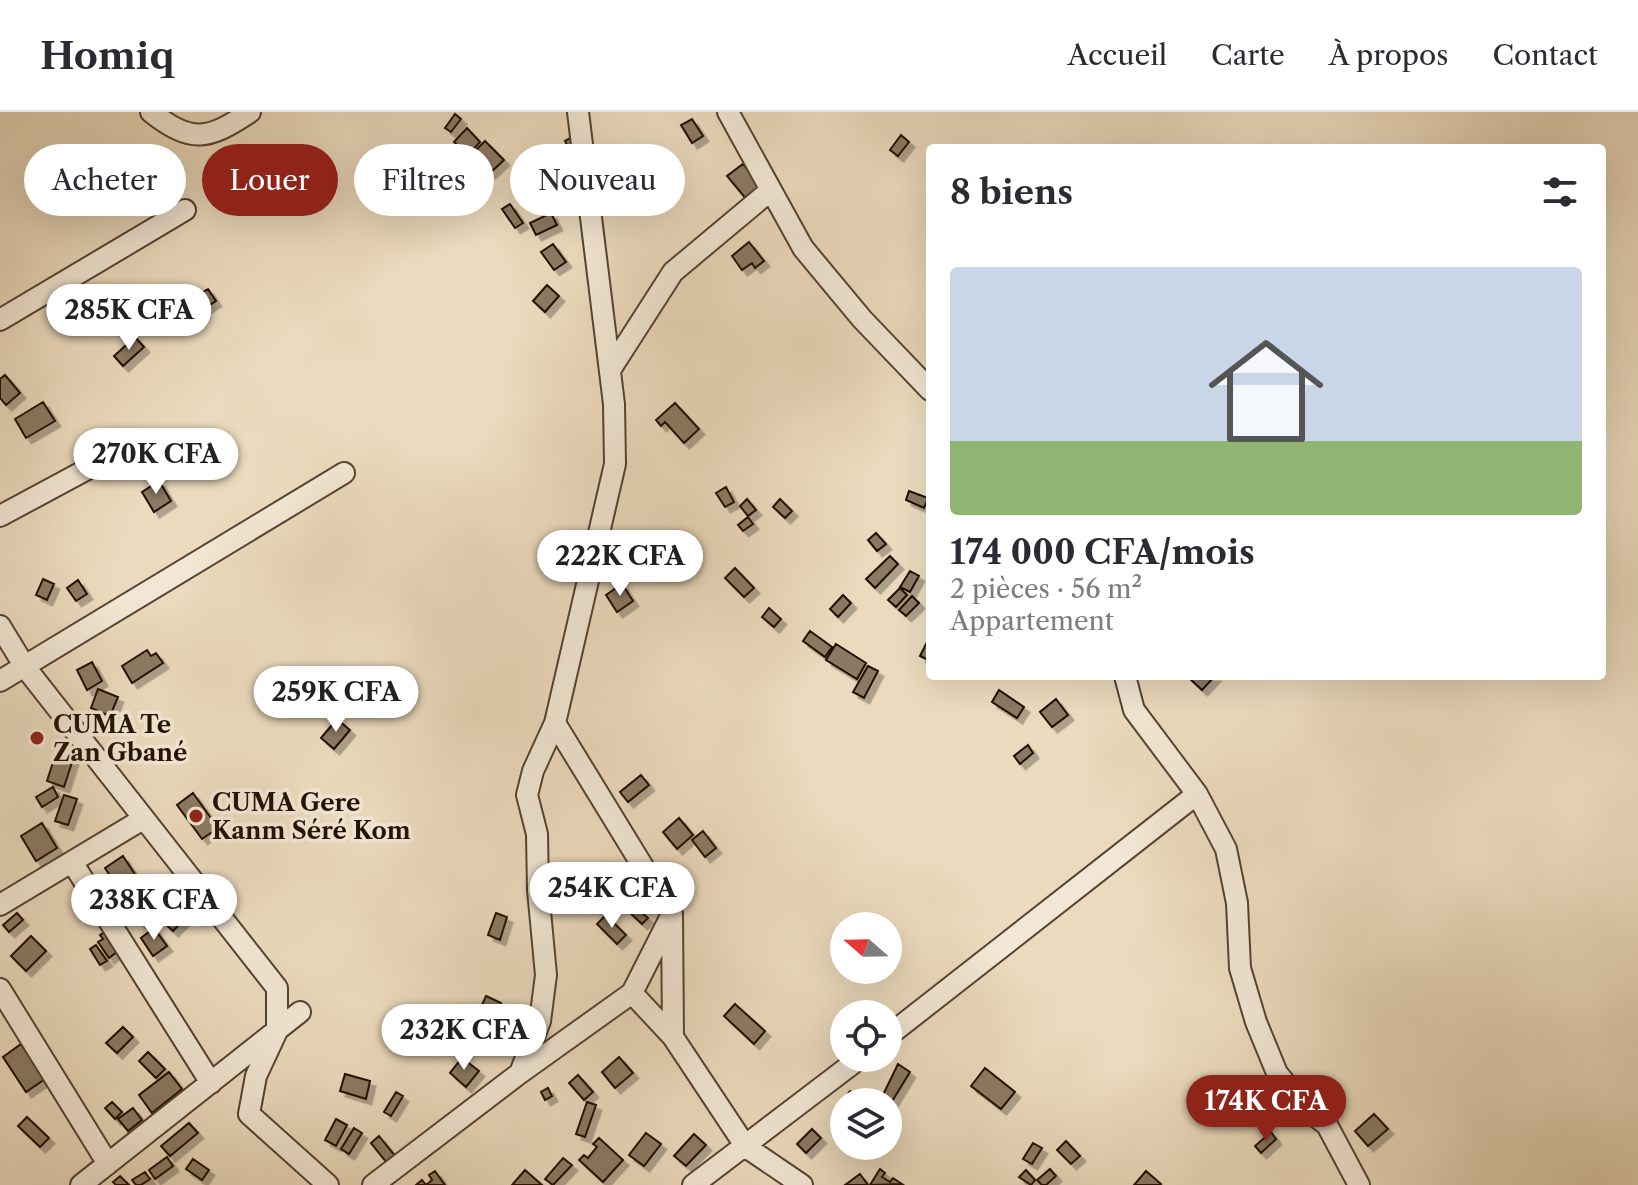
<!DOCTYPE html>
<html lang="fr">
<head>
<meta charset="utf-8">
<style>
  body { margin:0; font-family:"Libre Caslon Text",serif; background:#f7f7f7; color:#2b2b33; height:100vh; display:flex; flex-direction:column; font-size:30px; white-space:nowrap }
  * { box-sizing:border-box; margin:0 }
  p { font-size:26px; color:#7c7c81 }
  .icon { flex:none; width:44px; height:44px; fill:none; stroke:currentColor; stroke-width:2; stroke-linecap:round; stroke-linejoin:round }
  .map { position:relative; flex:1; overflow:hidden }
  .sheet { position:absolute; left:926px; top:32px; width:680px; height:536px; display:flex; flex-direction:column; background:#fff; border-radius:8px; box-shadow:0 8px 32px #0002 }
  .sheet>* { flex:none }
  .hud { position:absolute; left:24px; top:32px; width:760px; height:72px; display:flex; gap:16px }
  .needle { width:52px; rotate:290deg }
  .buttons { position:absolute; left:830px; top:800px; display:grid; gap:16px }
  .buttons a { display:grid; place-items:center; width:72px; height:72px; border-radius:50%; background:#fff; box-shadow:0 8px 32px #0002; font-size:40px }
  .price { position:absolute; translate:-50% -68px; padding:0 18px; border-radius:28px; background:#fff; color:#222; font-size:26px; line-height:52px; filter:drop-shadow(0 2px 4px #0008) }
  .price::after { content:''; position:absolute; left:50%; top:48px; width:24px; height:18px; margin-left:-12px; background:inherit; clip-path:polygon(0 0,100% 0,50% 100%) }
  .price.selected { background:#8f2418; color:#fff }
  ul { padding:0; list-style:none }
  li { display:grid; align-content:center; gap:16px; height:424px; padding:0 24px }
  li span { display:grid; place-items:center; height:248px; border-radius:8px; color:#555 }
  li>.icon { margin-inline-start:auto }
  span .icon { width:144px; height:144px; fill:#fffc; stroke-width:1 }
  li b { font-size:34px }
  h2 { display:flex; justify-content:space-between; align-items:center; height:96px; padding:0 24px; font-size:34px }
  .tag { padding:0 28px; border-radius:36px; background:#fff; box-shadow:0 8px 32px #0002; font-size:28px; line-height:72px }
  .tag.selected { background:#8f2418; color:#fff }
  header { display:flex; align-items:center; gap:48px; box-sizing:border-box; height:112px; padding:0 40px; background:#fff; border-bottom:2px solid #e1e1e2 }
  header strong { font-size:38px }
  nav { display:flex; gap:44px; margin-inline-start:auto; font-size:28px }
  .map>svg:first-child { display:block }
</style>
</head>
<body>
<header>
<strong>Homiq</strong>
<nav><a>Accueil</a><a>Carte</a><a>À propos</a><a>Contact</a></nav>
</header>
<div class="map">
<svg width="1638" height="1073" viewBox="0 0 1638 1073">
  <defs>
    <filter id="shadow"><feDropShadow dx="5.5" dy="5.5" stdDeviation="0" flood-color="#0004"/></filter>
  </defs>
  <rect width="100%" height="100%" fill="#ebdabd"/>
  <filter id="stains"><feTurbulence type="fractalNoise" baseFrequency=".0025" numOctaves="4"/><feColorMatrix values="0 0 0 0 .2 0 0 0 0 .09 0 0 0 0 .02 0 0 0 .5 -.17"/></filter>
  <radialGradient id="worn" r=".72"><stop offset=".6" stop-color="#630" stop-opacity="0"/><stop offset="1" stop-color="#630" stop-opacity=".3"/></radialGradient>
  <!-- building -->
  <path fill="#8b7a64" stroke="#231104" stroke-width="2" filter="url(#shadow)" d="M455 2 461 7 451 20 445 16Z
    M692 7 703 24 692 31 681 13Z
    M467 16 480 30 468 43 454 30Z
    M901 23 909 30 898 44 890 38Z
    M572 25 579 37 571 41 565 29Z
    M485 29 504 48 490 61 472 42Z
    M65 35 75 46 68 52 74 58 62 70 46 54Z
    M743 52 767 82 752 94 727 64Z
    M42 55 52 74 41 79 32 61Z
    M558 56 572 77 555 88 542 67Z
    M510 92 523 111 515 116 502 97Z
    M551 101 557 113 536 123 530 111Z
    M749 130 764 149 755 156 752 151 742 158 732 144Z
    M553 132 566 150 554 158 541 140Z
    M547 173 559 184 545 200 533 189Z
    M208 177 216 189 194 203 186 190Z
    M135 225 144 235 123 254 114 244Z
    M5 263 20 281 6 293 0 286V267Z
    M43 290 55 309 26 326 15 307Z
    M675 291 699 317 684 331 665 310 661 314 656 308Z
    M159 369 171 389 154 400 142 380Z
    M726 375 734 390 725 395 716 381Z
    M909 379 928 386 924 396 906 388Z
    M747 387 756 398 748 404 740 394Z
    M780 387 792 399 785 406 773 395Z
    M748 405 753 412 743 419 738 413Z
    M876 421 886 432 877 439 868 428Z
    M642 441 663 450 660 458 639 449Z
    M890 444 898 452 875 476 866 467Z
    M735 456 754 476 744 485 725 466Z
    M910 459 919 464 910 480 900 475Z
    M43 467 54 472 47 488 36 483Z
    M78 468 87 482 76 489 67 476Z
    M622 472 633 489 617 500 606 483Z
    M900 476 907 483 896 495 888 488Z
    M843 483 851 491 838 505 830 497Z
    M912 484 919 491 906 504 899 498Z
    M769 496 781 507 774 515 762 505Z
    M810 519 832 535 825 545 803 529Z
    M928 528 930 529V549L920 544Z
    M836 532 866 551 857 567 826 548Z
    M147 538 151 544 156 541 163 551 132 571 122 554Z
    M92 550 102 569 87 578 77 558Z
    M868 554 878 559 864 586 853 580Z
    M1187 564H1215L1202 578Z
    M98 577 118 585 110 604 91 596Z
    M999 578 1024 595 1017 606 992 590Z
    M1056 587 1068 603 1052 615 1040 600Z
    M337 607 350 618 334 637 321 626Z
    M1028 633 1033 641 1020 652 1014 644Z
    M56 641 73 647 64 675 47 669Z
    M641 663 649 673 628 690 620 680Z
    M53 675 58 685 42 695 36 685Z
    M193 681 218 716 202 727 177 693Z
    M64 683 77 687 68 713 55 709Z
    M679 706 693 723 677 737 663 720Z
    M42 711 57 736 36 749 21 724Z
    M703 719 716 736 705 745 692 728Z
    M123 744 159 799 140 811 105 756Z
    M643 765 657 781 643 794 629 779Z
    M183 783 196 795 173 819 160 807Z
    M634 794 648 806 642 812 629 800Z
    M17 801 23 808 9 820 3 813Z
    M496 801 507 805 500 828 488 823Z
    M606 803 626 823 617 832 597 812Z
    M154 816 167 834 153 844 141 826Z
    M105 820 118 839 109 846 98 830 103 827 100 823Z
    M31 824 46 839 26 859 11 844Z
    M96 833 107 849 100 853 90 837Z
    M486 884 501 891 490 913 476 906Z
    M735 892 765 919 754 932 724 904Z
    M123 915 133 925 117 941 106 931Z
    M21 932 45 967 26 980 3 945Z
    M148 940 165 957 156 966 139 949Z
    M619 945 633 961 615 976 602 960Z
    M462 946 479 959 466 975 450 961Z
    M898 952 910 960 891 991 882 985Z
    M985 956 1015 980 1001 997 971 974Z
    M169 960 182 977 152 1001 139 983Z
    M345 962 370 969 366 987 340 979Z
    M578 963 593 980 584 988 569 971Z
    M548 976 552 984 545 988 541 980Z
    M850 979 858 984 854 990 844 987Z
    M396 980 403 984 391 1004 384 1000Z
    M863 982 875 990H858Z
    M112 990 122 1000 115 1007 105 996Z
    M587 990 596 993 585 1025 576 1022Z
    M133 996 142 1008 128 1019 118 1007Z
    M1374 1002 1388 1017 1368 1034 1355 1019Z
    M27 1005 49 1026 40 1035 18 1014Z
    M336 1007 347 1013 336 1034 325 1028Z
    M189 1011 198 1021 170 1044 161 1034Z
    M354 1016 362 1021 349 1042 341 1037Z
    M812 1017 821 1026 806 1041 797 1032Z
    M1271 1020 1276 1027 1261 1041 1255 1034Z
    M646 1021 661 1032 644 1054 629 1043Z
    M694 1022 706 1033 686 1054 674 1044Z
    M379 1024 395 1044 387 1051 371 1031Z
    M599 1026 623 1048 603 1070 579 1048 584 1043 588 1046 597 1035 593 1032Z
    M1066 1029 1080 1044 1071 1052 1057 1038Z
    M1033 1031 1042 1036 1032 1052 1023 1047Z
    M167 1045 173 1054 155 1067 149 1058Z
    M563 1046 572 1053 553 1073 545 1067Z
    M193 1047 209 1058 202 1068 186 1057Z
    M880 1057 885 1061 882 1065 890 1070 893 1066 902 1072 870 1073Z
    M1050 1057 1056 1064 1046 1073H1042L1037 1068Z
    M525 1058 542 1073H512Z
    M1026 1058 1035 1068 1031 1073 1019 1065Z
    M435 1059 445 1073H416L422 1068 426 1073 432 1068 429 1063Z
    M1146 1059 1161 1072 1160 1073H1134Z
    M145 1060 150 1067 141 1073H136L132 1068Z
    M860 1062 868 1073H845Z
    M120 1064 129 1073H116L113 1070Z"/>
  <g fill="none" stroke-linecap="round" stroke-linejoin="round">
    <!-- minor casing -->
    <g stroke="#554332" stroke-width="24">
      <path id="minor" d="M151 0C192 32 208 28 250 0
        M578 0 614 292 615 352 555 611 672 802 673 925 746 1035 802 1073
        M728 0 803 136 862 207 930 278
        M0 208 185 98
        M610 258 673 160 771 78
        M0 404 121 339
        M0 514 25 555 277 876V919L256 964 249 1002 328 1073
        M1125 564 1134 598 1197 682 1226 737 1237 791 1240 856 1256 910 1277 961 1306 997 1327 1013 1359 1073
        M0 569 344 361
        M72 750 211 971
        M0 793 143 707
        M0 877 108 1052
        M632 881 673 925
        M888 924 1197 682
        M520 961 540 909 546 863 538 778 537 722 527 683 533 659 555 611
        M81 1073 300 900
        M373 1073 520 961 632 881 671 804
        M693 1073 860 946"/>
    </g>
    <!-- minor -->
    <use href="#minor" stroke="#f2e7d4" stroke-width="20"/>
  </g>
  <!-- markers -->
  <g fill="#8f2418" stroke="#f2e7d4" stroke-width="3">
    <circle cx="37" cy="626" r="8"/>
    <circle cx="196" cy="704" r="8"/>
  </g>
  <g text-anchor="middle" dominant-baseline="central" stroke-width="7" stroke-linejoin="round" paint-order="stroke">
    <!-- poi labels -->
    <g font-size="24" font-weight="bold" fill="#231104" stroke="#f2e7d4" text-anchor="start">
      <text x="53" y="612">CUMA Te<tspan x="53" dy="28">Zan Gbané</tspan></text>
      <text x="212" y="690">CUMA Gere<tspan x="212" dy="28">Kanm Séré Kom</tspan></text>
    </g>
  </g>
  <rect width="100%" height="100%" filter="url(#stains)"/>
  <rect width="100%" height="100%" fill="url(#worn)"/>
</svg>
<div class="buttons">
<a><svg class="needle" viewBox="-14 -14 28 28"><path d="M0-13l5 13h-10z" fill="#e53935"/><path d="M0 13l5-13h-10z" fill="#7c7c81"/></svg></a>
<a><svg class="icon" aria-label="locate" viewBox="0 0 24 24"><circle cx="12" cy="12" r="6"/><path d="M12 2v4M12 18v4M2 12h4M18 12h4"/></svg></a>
<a><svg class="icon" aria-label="layers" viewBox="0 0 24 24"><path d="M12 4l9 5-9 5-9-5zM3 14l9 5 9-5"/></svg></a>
</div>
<b class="price" style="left:129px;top:240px">285K CFA</b>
<b class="price" style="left:156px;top:384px">270K CFA</b>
<b class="price" style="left:620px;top:486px">222K CFA</b>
<b class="price" style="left:336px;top:622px">259K CFA</b>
<b class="price" style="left:612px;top:818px">254K CFA</b>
<b class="price" style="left:154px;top:830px">238K CFA</b>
<b class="price" style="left:464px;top:960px">232K CFA</b>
<b class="price selected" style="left:1266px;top:1031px">174K CFA</b>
<div class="hud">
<a class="tag">Acheter</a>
<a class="tag selected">Louer</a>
<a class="tag">Filtres</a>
<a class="tag">Nouveau</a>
</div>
<section class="sheet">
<h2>8 biens<svg class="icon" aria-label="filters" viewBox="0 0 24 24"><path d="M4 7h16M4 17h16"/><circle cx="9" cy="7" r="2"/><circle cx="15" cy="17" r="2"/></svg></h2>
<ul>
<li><span style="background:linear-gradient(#c9d6e8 70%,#8fb573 0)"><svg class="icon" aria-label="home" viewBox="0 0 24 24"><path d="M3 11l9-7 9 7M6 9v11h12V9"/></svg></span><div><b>174 000 CFA/mois</b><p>2 pièces · 56 m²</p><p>Appartement</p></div></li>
</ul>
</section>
</div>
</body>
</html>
